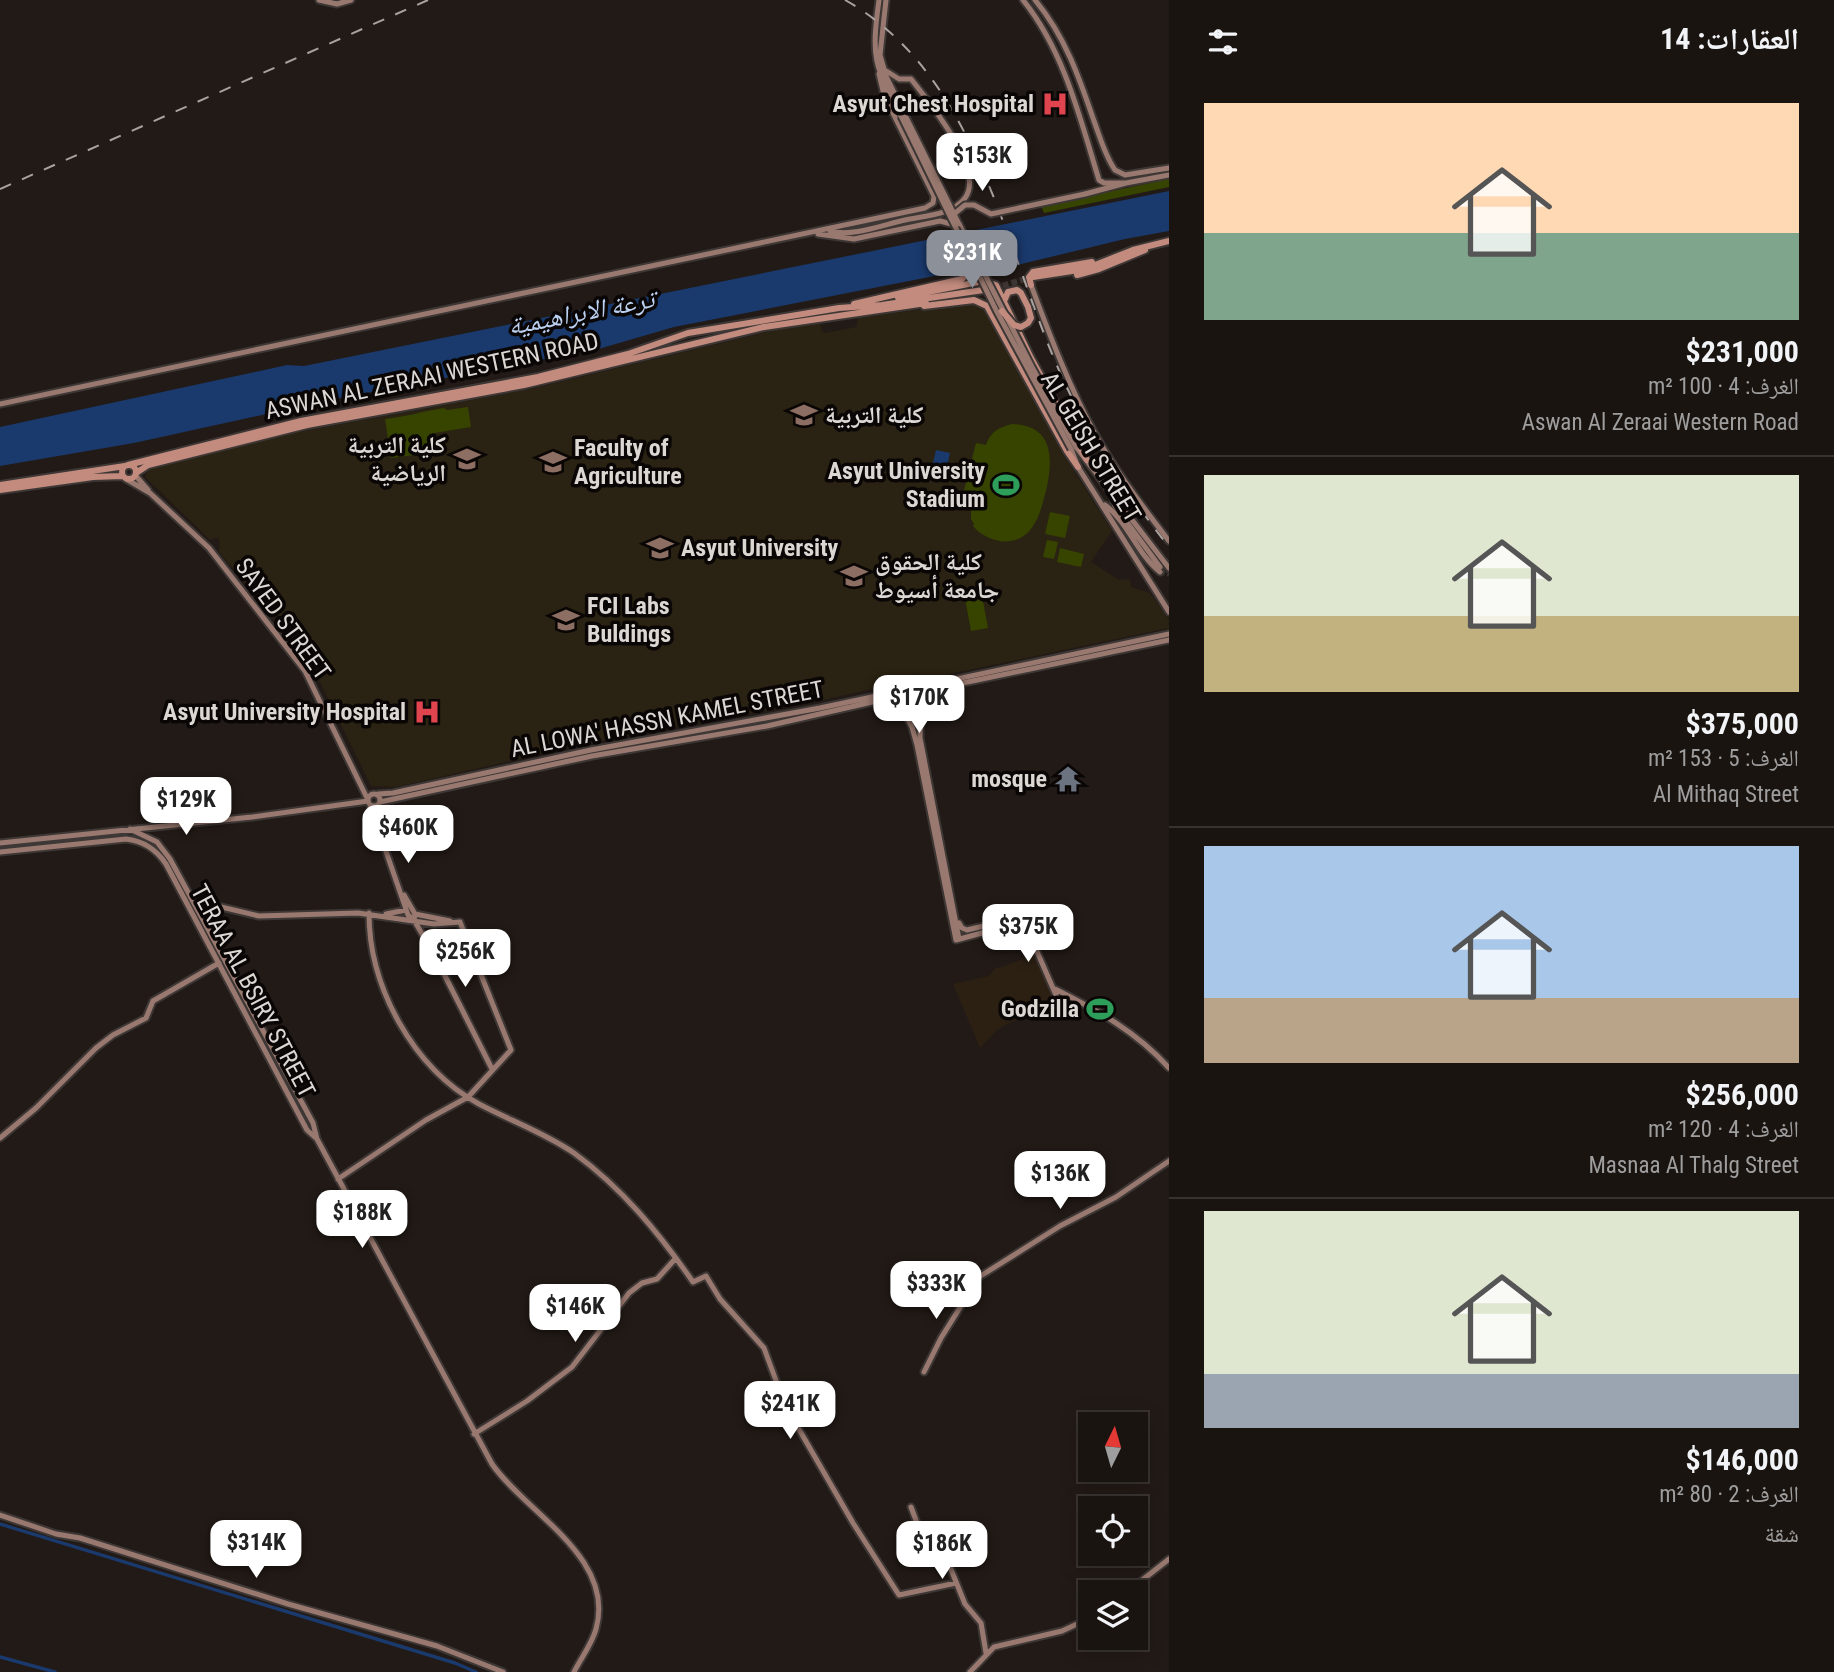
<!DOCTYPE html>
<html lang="ar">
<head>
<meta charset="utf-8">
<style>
  body { margin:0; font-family:"Roboto Condensed","Noto Naskh Arabic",sans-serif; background:#231d19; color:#f1f3f6; direction:rtl; height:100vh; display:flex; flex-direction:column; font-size:26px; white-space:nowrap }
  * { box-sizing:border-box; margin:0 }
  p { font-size:23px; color:#9f9e9f }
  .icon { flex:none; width:38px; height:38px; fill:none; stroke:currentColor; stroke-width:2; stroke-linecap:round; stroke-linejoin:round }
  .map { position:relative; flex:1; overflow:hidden; direction:ltr }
  .sheet { display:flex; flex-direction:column; background:#1a1410; width:665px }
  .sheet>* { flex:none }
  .needle { width:46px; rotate:5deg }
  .buttons { position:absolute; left:1078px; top:1412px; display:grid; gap:14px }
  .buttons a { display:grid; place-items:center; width:70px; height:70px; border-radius:0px; background:#1a1410; box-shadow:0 4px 18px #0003,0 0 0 2px #383330; font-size:35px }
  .price { position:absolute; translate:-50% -60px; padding:0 16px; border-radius:14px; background:#fff; color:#222; font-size:23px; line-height:46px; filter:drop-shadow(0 2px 4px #0008) }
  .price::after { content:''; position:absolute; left:50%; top:42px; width:21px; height:16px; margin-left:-10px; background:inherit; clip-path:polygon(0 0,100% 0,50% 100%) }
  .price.selected { background:#8c9099; color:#fff }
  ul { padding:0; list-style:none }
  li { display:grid; align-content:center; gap:14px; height:371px; padding:0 35px }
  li+li { border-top:2px solid #383330 }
  li span { display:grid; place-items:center; height:217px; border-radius:0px; color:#555 }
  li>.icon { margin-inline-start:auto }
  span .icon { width:126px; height:126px; fill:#fffc; stroke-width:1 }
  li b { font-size:30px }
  h2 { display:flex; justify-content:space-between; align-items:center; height:84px; padding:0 35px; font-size:30px }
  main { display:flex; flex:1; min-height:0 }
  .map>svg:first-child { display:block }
</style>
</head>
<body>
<main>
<section class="sheet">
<h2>العقارات: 14<svg class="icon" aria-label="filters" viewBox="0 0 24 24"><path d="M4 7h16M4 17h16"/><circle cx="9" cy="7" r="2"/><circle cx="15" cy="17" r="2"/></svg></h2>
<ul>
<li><span style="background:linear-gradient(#ffd9b3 60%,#7fa58c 0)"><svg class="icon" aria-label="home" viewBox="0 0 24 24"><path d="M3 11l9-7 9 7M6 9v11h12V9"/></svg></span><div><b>$231,000</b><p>الغرف: 4 · 100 m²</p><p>Aswan Al Zeraai Western Road</p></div></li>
<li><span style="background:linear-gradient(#dfe7d0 65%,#c2b280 0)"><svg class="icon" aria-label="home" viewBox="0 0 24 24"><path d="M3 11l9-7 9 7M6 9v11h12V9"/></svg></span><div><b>$375,000</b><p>الغرف: 5 · 153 m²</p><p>Al Mithaq Street</p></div></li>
<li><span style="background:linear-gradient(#a9c7e8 70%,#b9a48a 0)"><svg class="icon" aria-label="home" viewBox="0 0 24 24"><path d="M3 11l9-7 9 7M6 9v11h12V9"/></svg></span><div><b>$256,000</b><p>الغرف: 4 · 120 m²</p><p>Masnaa Al Thalg Street</p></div></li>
<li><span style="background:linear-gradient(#dfe7d0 75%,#9aa5b1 0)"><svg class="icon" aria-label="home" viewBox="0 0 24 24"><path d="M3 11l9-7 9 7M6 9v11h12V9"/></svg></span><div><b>$146,000</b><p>الغرف: 2 · 80 m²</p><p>شقة</p></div></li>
</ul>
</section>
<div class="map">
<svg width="1169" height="1672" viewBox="0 0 1169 1672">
  <rect width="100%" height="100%" fill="#221a16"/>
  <!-- commercial -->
  <path fill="#2c2013" d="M1038 953 1059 1002 1007 1024 997 1030 980 1048 953 984 989 976 996 967 999 968Z"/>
  <!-- education -->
  <path fill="#2a2212" d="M973 302 982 305 986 311 1060 449 1112 531 1091 562 1119 580 1130 579 1131 587 1150 593 1169 620V628L921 680 918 674 902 677 900 683 818 701 585 744 396 787 371 786 318 678 320 677 318 662 307 663 290 641 292 639 281 626 277 611 269 613 219 552 220 544 218 537 210 540 145 477 149 469 288 434 530 389 775 330 820 323 822 331 825 333 856 327 858 318Z"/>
  <!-- green -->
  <path fill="#364400" d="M1169 179V187L1044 213 1041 206Z
    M468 407 471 427 429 434 430 453 391 458 385 419C405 417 423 411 444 408L447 410Z
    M1012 424C1055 425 1053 461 1046 491 1042 505 1040 516 1033 526 1019 549 988 544 973 526L974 524 971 519V505L961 502 976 443 986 445C990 432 999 427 1012 424Z
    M1050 512 1070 516 1065 538 1045 534Z
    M1047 540 1058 542 1054 559 1043 557Z
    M1060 548 1084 554 1081 567 1057 562Z
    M981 590 988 628 971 631 964 593Z"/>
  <!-- water -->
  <path fill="#1a396c" d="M1169 191V231L1125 239 1005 268 955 272 674 327 602 348 330 400 134 443 0 466V427L287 365 304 366Z
    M936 450 950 453 944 480 930 476Z"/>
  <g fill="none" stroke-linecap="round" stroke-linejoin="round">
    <!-- canal -->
    <path stroke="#1a396c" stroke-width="3.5" d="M0 1524 455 1663 476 1672
      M0 1657 55 1672"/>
    <!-- secondary-tunnel -->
    <path stroke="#3e3632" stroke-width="5" stroke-dasharray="5 2.5" stroke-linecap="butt" d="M1160 567 1169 571
      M1160 572 1169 574"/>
    <!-- primary-tunnel -->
    <path stroke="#3e3632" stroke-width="6" stroke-dasharray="6 3" stroke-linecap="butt" d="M994 288 1033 277"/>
    <!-- secondary casing -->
    <g stroke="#3d3735" stroke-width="9">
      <path id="secondary" d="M319 0 337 4 351 0
        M879 0C871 58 874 65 901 116
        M886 0 880 55 886 76 905 115
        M1023 0C1064 51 1080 118 1099 180L1104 183H1126
        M1035 0C1065 36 1079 77 1094 121 1100 137 1105 156 1115 170L1125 175 1169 168
        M1085 194 1126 183 1169 175
        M959 224 984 273
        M830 231C853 237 882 225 905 220 924 216 953 215 965 198 986 170 928 101 911 79H899L883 69
        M818 234 854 239 940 221 955 225
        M1031 285C1050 336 1069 386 1095 434 1116 472 1143 507 1169 541
        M0 404 925 208 933 203 934 196 884 95 879 74
        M1076 447 1169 568
        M1071 449 1078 467 1169 612
        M135 475 148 490
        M126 479 150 493 209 548 305 671 368 800
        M1113 498 1115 506 1160 567
        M1105 505C1128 522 1137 554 1160 572
        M913 687 921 702 920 738 959 939
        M905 689 902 708 912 727 917 745 956 940 993 930 1020 926
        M921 706 926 695 939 688 1169 640
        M368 800a6 6 0 1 1 12 0a6 6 0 1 1-12 0Z
        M378 794 393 793 591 750 820 708 1169 634
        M380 802 592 756 767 726 881 700 893 701 902 708
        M370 805 408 915 414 920 437 960 492 1069
        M378 805 384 832
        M130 829 157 842 170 859 313 1123 317 1139 492 1464C526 1513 616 1557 596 1629 592 1644 581 1658 574 1672
        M0 843 252 817 368 801
        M0 852 126 839C144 841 156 849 166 864L307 1130 317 1139
        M404 895 415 914 414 920
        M192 900 259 916 358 913 434 924 460 922
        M369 913C369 987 413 1068 479 1104 509 1120 545 1133 574 1153 622 1188 659 1233 693 1282L706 1276 720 1299 764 1348 785 1405 853 1523 899 1595 956 1583
        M386 914 406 910
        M415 914 450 921
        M1016.5 921a4.5 4.5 0 1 1 9 0a4.5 4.5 0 1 1-9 0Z
        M959 923 962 928 967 930 1018 918
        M1025 924 1059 1002
        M1055 989C1097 1010 1137 1032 1169 1068
        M0 1138 36 1108 96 1048 113 1035 146 1018 153 1001 219 963
        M338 1179 426 1120 468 1097 511 1050 460 922
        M924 1372 941 1338 979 1277 1060 1226 1116 1197 1169 1161
        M474 1434 527 1401 572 1367 629 1293 642 1283 657 1279 676 1258
        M911 1507 920 1531 950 1567 965 1604 981 1623 986 1653
        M0 1515 56 1534 80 1538 288 1604 437 1646 503 1672
        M1127 1592 1169 1559
        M970 1672 994 1647 1062 1631 1090 1618"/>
    </g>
    <!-- primary casing -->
    <g stroke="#3d3735" stroke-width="10">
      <path id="primary" d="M1077 275 1099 269 1145 250
        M1033 277 1085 269 1133 250 1169 241
        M1031 285 1029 277 1033 272 1092 262
        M898 298 983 281 996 285 1031 358 1087 460
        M1005 299 1008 292 1017 290 1021 293 1028 307
        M854 304 962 279 969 271 970 257
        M924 306 974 300 987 306 1067 451 1078 467
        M128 465 301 421 538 377 628 354 688 333 839 308 882 305 990 289
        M122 472a7 7 0 1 1 14 0a7 7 0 1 1-14 0Z
        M136 473 148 465 307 425 524 385 764 327 926 303
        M0 485 125 466
        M0 490 93 477 123 476"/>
    </g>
    <!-- secondary -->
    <use href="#secondary" stroke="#99796f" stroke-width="5"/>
    <!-- primary -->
    <use href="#primary" stroke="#c28b7e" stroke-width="6"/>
    <!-- rail -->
    <path stroke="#a9a29f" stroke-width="2" stroke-dasharray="12 12" stroke-linecap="butt" d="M845 0C973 72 1002 236 1055 361 1083 428 1124 490 1169 547
      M0 189 428 0"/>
    <!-- secondary-bridge casing -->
    <g stroke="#3d3735" stroke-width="9" stroke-linecap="butt">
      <path id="secondary-bridge" d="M905 115 959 224
        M901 116 996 310 1071 449
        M954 214 965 205H974L991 214 1085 194
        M984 273 1032 367 1076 447"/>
    </g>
    <!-- primary-bridge casing -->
    <g stroke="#3d3735" stroke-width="10" stroke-linecap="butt">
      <path id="primary-bridge" d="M1002 311 1014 325 1021 327 1028 323 1031 318 1028 307"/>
    </g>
    <!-- secondary-bridge -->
    <use href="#secondary-bridge" stroke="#99796f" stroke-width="5"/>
    <!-- primary-bridge -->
    <use href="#primary-bridge" stroke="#c28b7e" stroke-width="6"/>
  </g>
  <!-- icons -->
  <defs>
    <g id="hospital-bare" transform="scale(2.1)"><path d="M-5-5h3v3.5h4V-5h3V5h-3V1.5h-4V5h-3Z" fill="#e0444e" stroke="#090605" stroke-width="2.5" paint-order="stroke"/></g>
    <g id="university-bare" transform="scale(2.1)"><path d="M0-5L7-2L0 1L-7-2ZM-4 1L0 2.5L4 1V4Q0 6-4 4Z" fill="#8d6e63" stroke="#090605" stroke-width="2.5" paint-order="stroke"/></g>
    <g id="stadium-bare" transform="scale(2.1)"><path d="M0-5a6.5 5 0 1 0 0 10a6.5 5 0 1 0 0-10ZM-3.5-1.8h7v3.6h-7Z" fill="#2e9e5b" stroke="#090605" stroke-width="2.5" paint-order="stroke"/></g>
    <g id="temple-bare" transform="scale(2.1)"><path d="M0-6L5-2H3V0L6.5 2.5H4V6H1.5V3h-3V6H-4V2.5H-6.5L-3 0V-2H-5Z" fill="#6b7280" stroke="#090605" stroke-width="2.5" paint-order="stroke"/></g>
  </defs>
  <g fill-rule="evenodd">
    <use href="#hospital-bare" x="1055" y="104"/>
    <use href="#university-bare" x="804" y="415"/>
    <use href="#university-bare" x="467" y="459"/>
    <use href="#university-bare" x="553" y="462"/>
    <use href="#stadium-bare" x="1006" y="485"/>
    <use href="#university-bare" x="660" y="548"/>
    <use href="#university-bare" x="854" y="576"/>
    <use href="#university-bare" x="566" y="620"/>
    <use href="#hospital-bare" x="427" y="712"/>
    <use href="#temple-bare" x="1068" y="779"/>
    <use href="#stadium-bare" x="1100" y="1009"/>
  </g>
  <g text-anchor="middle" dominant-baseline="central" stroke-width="7" stroke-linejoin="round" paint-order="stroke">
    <!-- poi labels -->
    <g font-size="24" font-weight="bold" fill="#ddd7d4" stroke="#090605" text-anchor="end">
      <text x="1034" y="104">Asyut Chest Hospital</text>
      <text x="825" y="415" text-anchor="start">كلية التربية</text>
      <text x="446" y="445">كلية التربية<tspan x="446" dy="28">الرياضية</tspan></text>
      <text x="574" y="448" text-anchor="start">Faculty of<tspan x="574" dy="28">Agriculture</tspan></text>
      <text x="985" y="471">Asyut University<tspan x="985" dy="28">Stadium</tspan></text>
      <text x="681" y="548" text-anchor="start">Asyut University</text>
      <text x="875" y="562" text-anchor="start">كلية الحقوق<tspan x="875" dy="28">جامعة أسيوط</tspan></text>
      <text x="587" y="606" text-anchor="start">FCI Labs<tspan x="587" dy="28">Buldings</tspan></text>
      <text x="406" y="712">Asyut University Hospital</text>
      <text x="1047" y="779">mosque</text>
      <text x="1079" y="1009">Godzilla</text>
    </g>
    <!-- street labels -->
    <g font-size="24" fill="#ddd7d4" stroke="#090605">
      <text transform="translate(432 376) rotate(-12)">ASWAN AL ZERAAI WESTERN ROAD</text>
      <text transform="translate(1091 447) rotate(59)">AL GEISH STREET</text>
      <text transform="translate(283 619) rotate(54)">SAYED STREET</text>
      <text transform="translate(667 719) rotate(-11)">AL LOWA' HASSN KAMEL STREET</text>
      <text transform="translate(253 991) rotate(62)">TERAA AL BSIRY STREET</text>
    </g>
    <!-- water labels -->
    <g font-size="26" font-style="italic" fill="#bcd1f1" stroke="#090605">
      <text transform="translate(581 312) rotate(-11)">ترعة الابراهيمية</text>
    </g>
  </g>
</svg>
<div class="buttons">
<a><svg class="needle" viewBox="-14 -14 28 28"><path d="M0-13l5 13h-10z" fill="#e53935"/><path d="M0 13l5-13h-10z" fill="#9f9e9f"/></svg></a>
<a><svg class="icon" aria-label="locate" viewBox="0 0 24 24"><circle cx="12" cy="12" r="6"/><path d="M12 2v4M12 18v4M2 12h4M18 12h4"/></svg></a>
<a><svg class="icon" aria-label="layers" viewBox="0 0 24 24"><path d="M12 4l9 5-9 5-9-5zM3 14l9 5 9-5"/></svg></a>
</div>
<b class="price" style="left:982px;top:193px">$153K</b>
<b class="price selected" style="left:972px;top:290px">$231K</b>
<b class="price" style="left:919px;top:735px">$170K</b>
<b class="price" style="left:186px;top:837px">$129K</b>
<b class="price" style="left:408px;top:865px">$460K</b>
<b class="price" style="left:1028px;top:964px">$375K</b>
<b class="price" style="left:465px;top:989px">$256K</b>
<b class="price" style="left:1060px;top:1211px">$136K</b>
<b class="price" style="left:362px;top:1250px">$188K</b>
<b class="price" style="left:936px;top:1321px">$333K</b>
<b class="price" style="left:575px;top:1344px">$146K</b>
<b class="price" style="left:790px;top:1441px">$241K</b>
<b class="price" style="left:256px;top:1580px">$314K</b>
<b class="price" style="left:942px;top:1581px">$186K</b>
</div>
</main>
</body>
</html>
